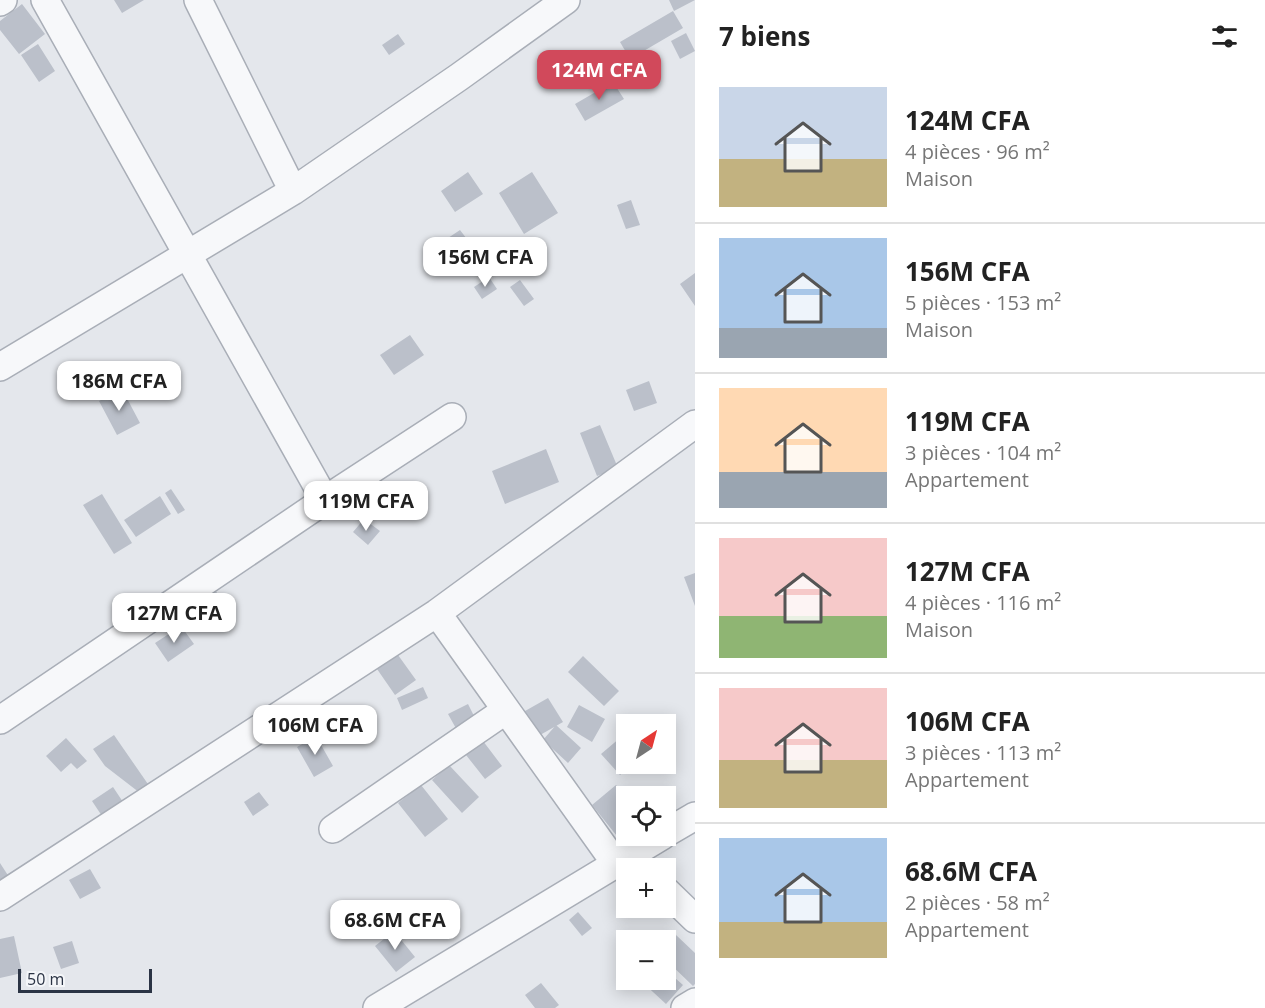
<!DOCTYPE html>
<html lang="fr">
<head>
<meta charset="utf-8">
<style>
  body { margin:0; font-family:"Open Sans",sans-serif; background:#f2f2f2; color:#222; height:100vh; display:flex; flex-direction:column; font-size:22px; white-space:nowrap }
  * { box-sizing:border-box; margin:0 }
  p { font-size:20px; color:#767676 }
  .icon { flex:none; width:33px; height:33px; fill:none; stroke:currentColor; stroke-width:2; stroke-linecap:round; stroke-linejoin:round }
  .map { position:relative; flex:1; overflow:hidden }
  .drawer { display:flex; flex-direction:column; background:#fff; width:570px }
  .drawer>* { flex:none }
  .needle { width:39px; rotate:36deg }
  .buttons { position:absolute; left:616px; top:714px; display:grid; gap:12px }
  .buttons a { display:grid; place-items:center; width:60px; height:60px; border-radius:0px; background:#fff; box-shadow:0 3px 15px #0003; font-size:30px }
  .scale { position:absolute; left:18px; bottom:15px; width:134px; box-sizing:border-box; padding-left:6px; border:3px solid #2b3445; border-top:0; font-size:16px; line-height:21px; white-space:nowrap; color:#2b3445; -webkit-text-stroke:4px #f4f6f9; paint-order:stroke }
  .price { position:absolute; translate:-50% -51px; padding:0 14px; border-radius:12px; background:#fff; color:#222; font-size:20px; line-height:39px; filter:drop-shadow(0 2px 3px #0008) }
  .price::after { content:''; position:absolute; left:50%; top:36px; width:18px; height:14px; margin-left:-9px; background:inherit; clip-path:polygon(0 0,100% 0,50% 100%) }
  .price.active { background:#d1495b; color:#fff }
  ul { padding:0; list-style:none }
  li { display:flex; align-items:center; gap:18px; height:150px; padding:0 24px }
  li+li { border-top:2px solid #e0e0e0 }
  li span { display:grid; place-items:center; flex:none; width:168px; height:120px; border-radius:0px; color:#555 }
  li>.icon { margin-inline-start:auto }
  span .icon { width:72px; height:72px; fill:#fffc; stroke-width:1 }
  li b { font-size:26px }
  h2 { display:flex; justify-content:space-between; align-items:center; height:72px; padding:0 24px; font-size:26px }
  main { display:flex; flex:1; min-height:0 }
  .map>svg:first-child { display:block }
</style>
</head>
<body>
<main>
<div class="map">
<svg width="695" height="1008" viewBox="0 0 695 1008">
  <rect width="100%" height="100%" fill="#e4e7ec"/>
  <!-- building -->
  <path fill="#bbc0ca" d="M114 0H144L122 13Z
    M669 0H695L674 11Z
    M22 4 45 34 19 54 0 30V21Z
    M673 11 683 28 630 59 620 42Z
    M686 33 695 51 680 59 671 41Z
    M398 34 405 44 389 55 382 45Z
    M38 44 55 71 39 82 21 55Z
    M613 82 624 99 585 121 575 104Z
    M468 172 483 194 455 212 441 191Z
    M532 172 558 213 524 234 499 193Z
    M631 200 640 225 626 229 617 205Z
    M460 230 473 247 445 266 433 248Z
    M492 243 505 262 490 272 477 253Z
    M695 273V306L680 284Z
    M489 277 497 289 482 299 474 287Z
    M520 280 534 299 524 306 510 287Z
    M410 335 424 355 394 375 380 355Z
    M649 381 657 403 634 411 626 390Z
    M122 389 140 423 117 435 99 401Z
    M600 425 618 468 597 476 580 433Z
    M546 449 559 482 505 504 492 471Z
    M171 489 185 510 178 514 165 493Z
    M102 494 132 543 114 554 83 505Z
    M160 496 171 514 136 537 124 520Z
    M364 519 380 531 368 545 353 532Z
    M695 573V606L684 577Z
    M215 590 231 612 211 627 195 605Z
    M181 626 194 644 168 662 155 643Z
    M398 655 416 680 395 695 377 669Z
    M583 656 619 691 604 706 568 672Z
    M423 687 428 698 402 710 397 698Z
    M548 698 563 722 533 739 518 715Z
    M468 704 477 722 458 732 448 714Z
    M579 705 605 719 592 742 567 727Z
    M556 725 581 748 568 763 543 740Z
    M627 732V764H633L620 775 601 754Z
    M114 735 150 787 140 793 105 766 93 749Z
    M316 736 333 766 314 777 297 747Z
    M66 738 87 761 77 769 71 763 61 772 46 756Z
    M483 741 502 766 485 779 466 755Z
    M449 765 479 797 462 813 432 780Z
    M421 785 448 819 425 837 398 803Z
    M616 785 627 798V836H638L625 846 592 805Z
    M113 787 125 805 104 819 92 801Z
    M259 792 269 805 253 816 244 802Z
    M0 863 11 880 0 886Z
    M90 869 101 888 80 899 69 880Z
    M578 912 592 928 582 936 569 920Z
    M394 931 415 957 396 972 375 946Z
    M676 935 695 953V984L693 986 666 960V946Z
    M14 936 22 973 0 978V939Z
    M72 941 79 963 61 969 53 947Z
    M666 970 683 985 666 1004 640 980H666Z
    M541 983 559 1005 555 1008H535L525 995Z"/>
  <g fill="none" stroke-linecap="round" stroke-linejoin="round">
    <!-- minor casing -->
    <g stroke="#a9aeb7" stroke-width="30">
      <path id="minor" d="M45 0 325 500
        M198 0 293 191
        M0 2 3 0
        M0 367 293 191 459 77 566 0
        M437 613 616 864
        M0 720 325 500 452 417
        M333 829 506 710
        M666 833 695 816
        M666 891 695 919
        M0 897 437 613 695 424
        M377 1008 662 836
        M685 1008 695 1002"/>
    </g>
    <!-- minor -->
    <use href="#minor" stroke="#f7f8fa" stroke-width="27"/>
  </g>
</svg>
<div class="buttons">
<a><svg class="needle" viewBox="-14 -14 28 28"><path d="M0-13l5 13h-10z" fill="#e53935"/><path d="M0 13l5-13h-10z" fill="#767676"/></svg></a>
<a><svg class="icon" aria-label="locate" viewBox="0 0 24 24"><circle cx="12" cy="12" r="6"/><path d="M12 2v4M12 18v4M2 12h4M18 12h4"/></svg></a>
<a>+</a>
<a>−</a>
</div>
<div class="scale">50 m</div>
<b class="price active" style="left:599px;top:101px">124M CFA</b>
<b class="price" style="left:485px;top:288px">156M CFA</b>
<b class="price" style="left:119px;top:412px">186M CFA</b>
<b class="price" style="left:366px;top:532px">119M CFA</b>
<b class="price" style="left:174px;top:644px">127M CFA</b>
<b class="price" style="left:315px;top:756px">106M CFA</b>
<b class="price" style="left:395px;top:951px">68.6M CFA</b>
</div>
<section class="drawer">
<h2>7 biens<svg class="icon" aria-label="filters" viewBox="0 0 24 24"><path d="M4 7h16M4 17h16"/><circle cx="9" cy="7" r="2"/><circle cx="15" cy="17" r="2"/></svg></h2>
<ul>
<li><span style="background:linear-gradient(#c9d6e8 60%,#c2b280 0)"><svg class="icon" aria-label="home" viewBox="0 0 24 24"><path d="M3 11l9-7 9 7M6 9v11h12V9"/></svg></span><div><b>124M CFA</b><p>4 pièces · 96 m²</p><p>Maison</p></div></li>
<li><span style="background:linear-gradient(#a9c7e8 75%,#9aa5b1 0)"><svg class="icon" aria-label="home" viewBox="0 0 24 24"><path d="M3 11l9-7 9 7M6 9v11h12V9"/></svg></span><div><b>156M CFA</b><p>5 pièces · 153 m²</p><p>Maison</p></div></li>
<li><span style="background:linear-gradient(#ffd9b3 70%,#9aa5b1 0)"><svg class="icon" aria-label="home" viewBox="0 0 24 24"><path d="M3 11l9-7 9 7M6 9v11h12V9"/></svg></span><div><b>119M CFA</b><p>3 pièces · 104 m²</p><p>Appartement</p></div></li>
<li><span style="background:linear-gradient(#f6c9c9 65%,#8fb573 0)"><svg class="icon" aria-label="home" viewBox="0 0 24 24"><path d="M3 11l9-7 9 7M6 9v11h12V9"/></svg></span><div><b>127M CFA</b><p>4 pièces · 116 m²</p><p>Maison</p></div></li>
<li><span style="background:linear-gradient(#f6c9c9 60%,#c2b280 0)"><svg class="icon" aria-label="home" viewBox="0 0 24 24"><path d="M3 11l9-7 9 7M6 9v11h12V9"/></svg></span><div><b>106M CFA</b><p>3 pièces · 113 m²</p><p>Appartement</p></div></li>
<li><span style="background:linear-gradient(#a9c7e8 70%,#c2b280 0)"><svg class="icon" aria-label="home" viewBox="0 0 24 24"><path d="M3 11l9-7 9 7M6 9v11h12V9"/></svg></span><div><b>68.6M CFA</b><p>2 pièces · 58 m²</p><p>Appartement</p></div></li>
</ul>
</section>
</main>
</body>
</html>
